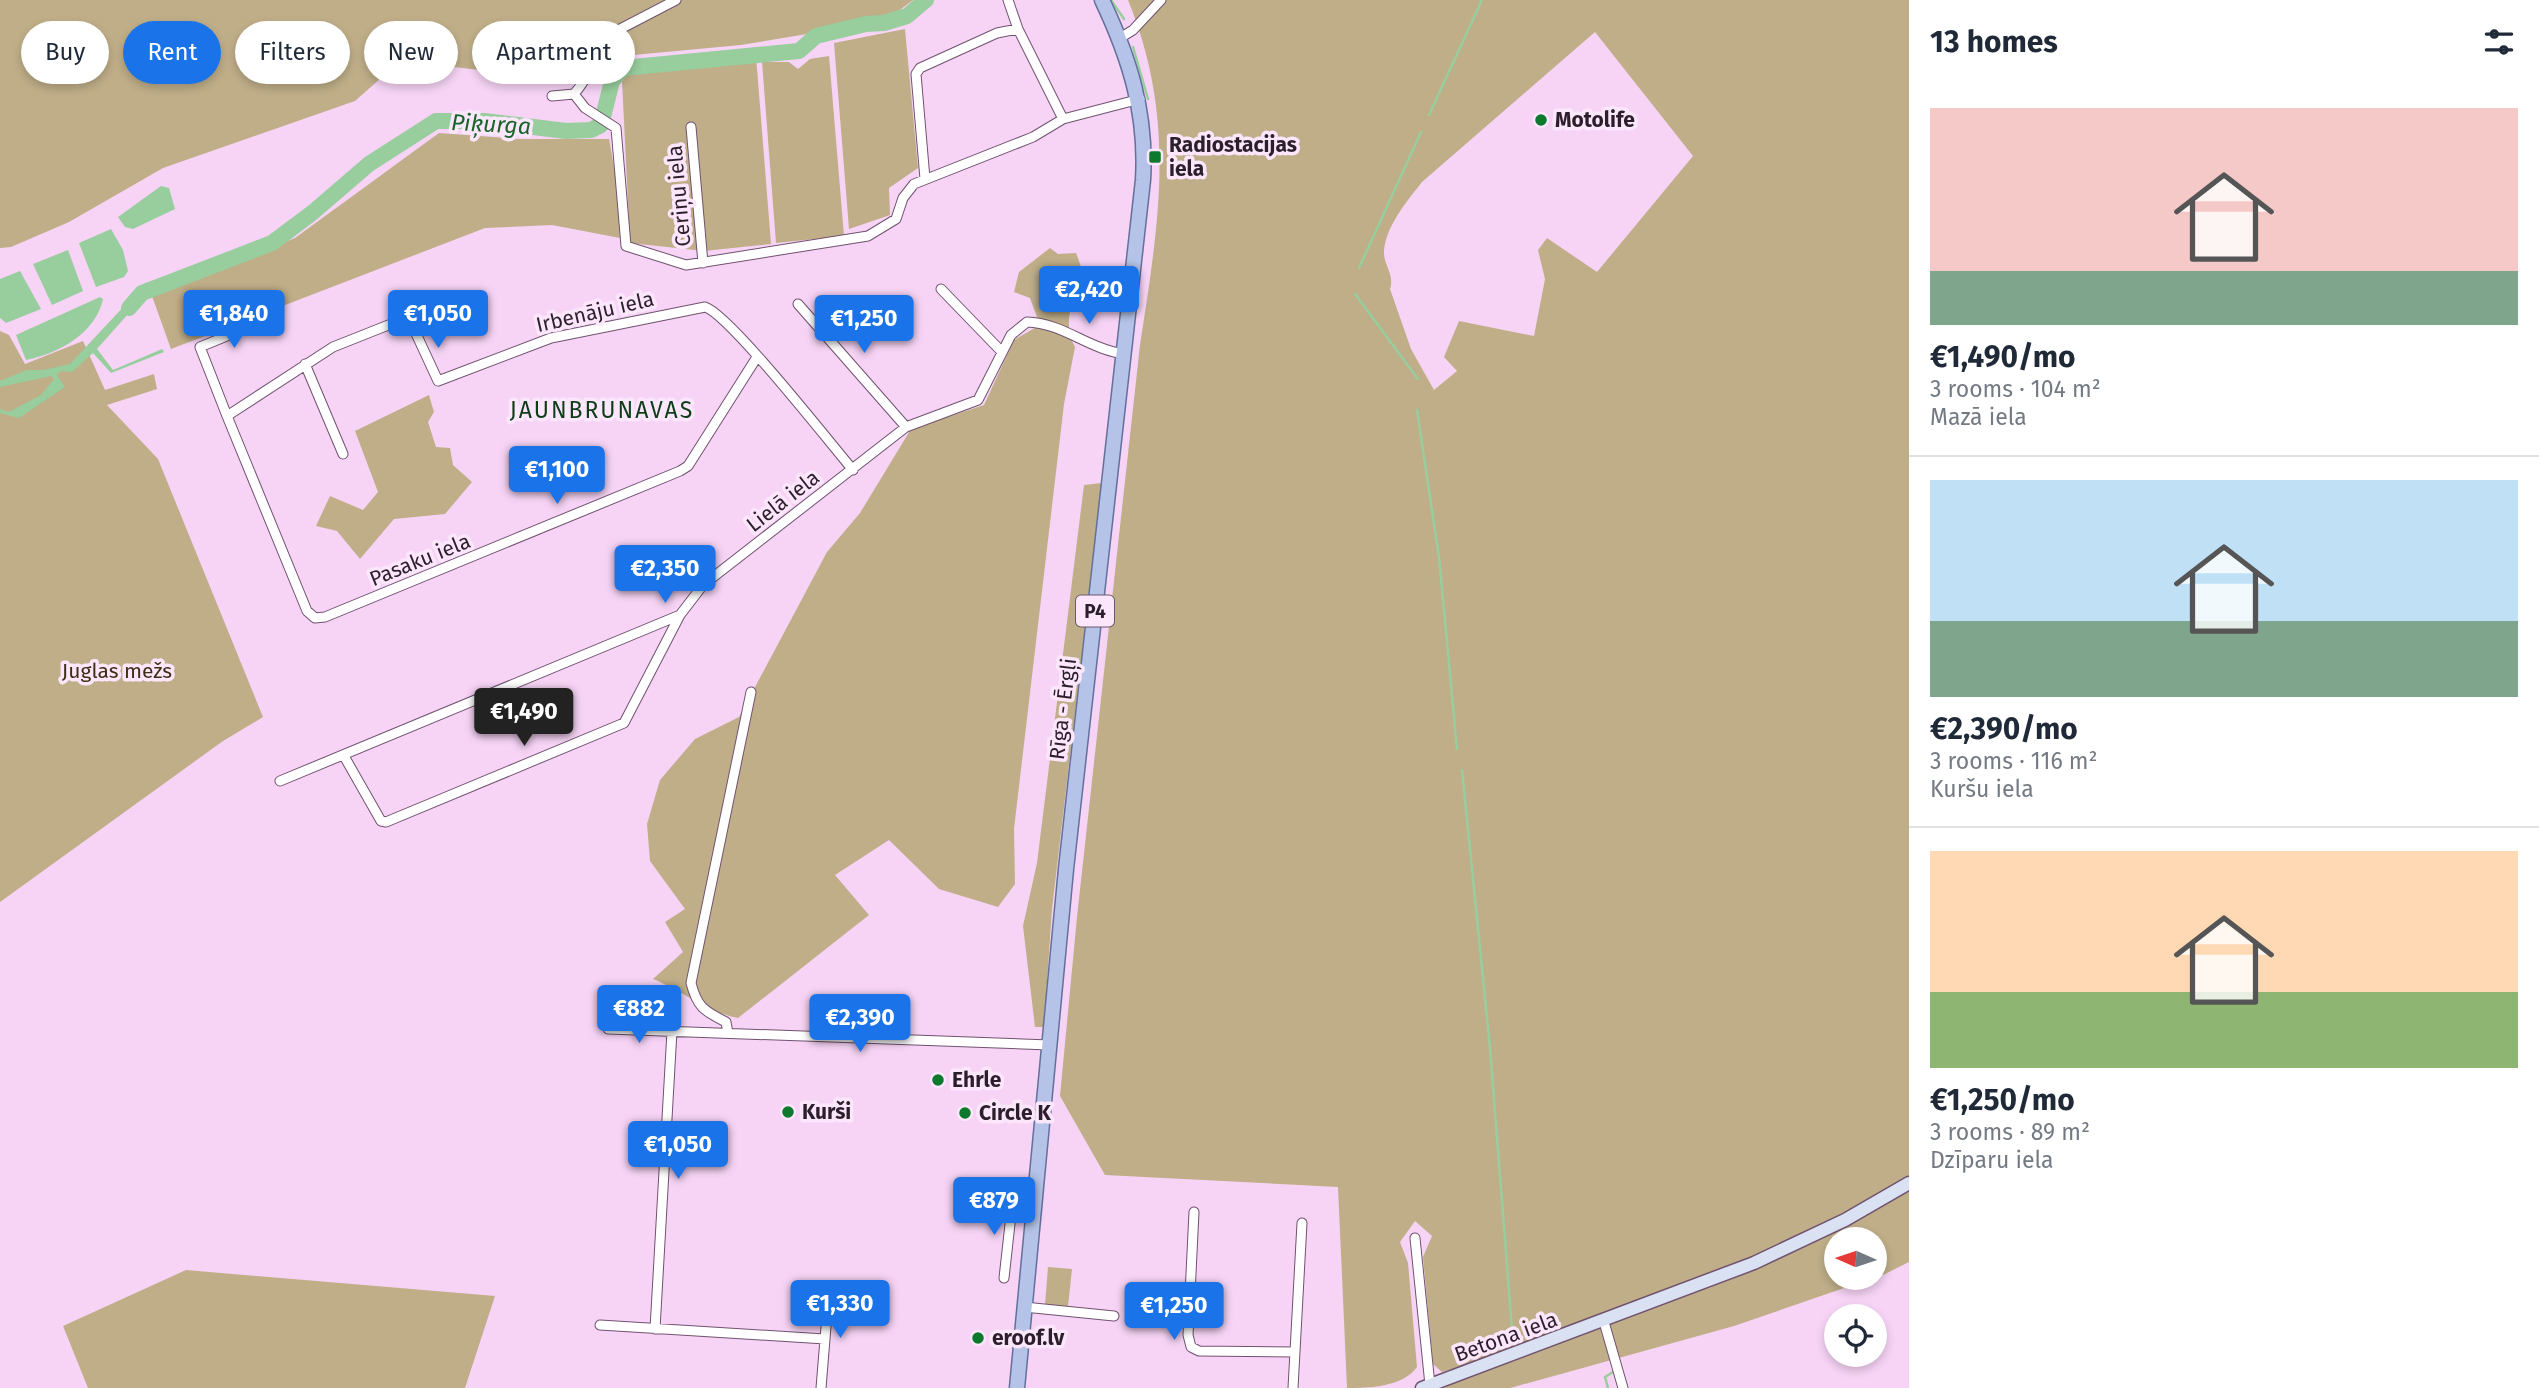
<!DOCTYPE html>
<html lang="en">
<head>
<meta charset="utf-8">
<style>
  body { margin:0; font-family:"Fira Sans",sans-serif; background:#f2f2f3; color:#1f2937; height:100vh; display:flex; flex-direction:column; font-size:26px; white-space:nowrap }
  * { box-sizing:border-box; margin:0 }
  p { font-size:23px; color:#747a83 }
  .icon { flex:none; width:38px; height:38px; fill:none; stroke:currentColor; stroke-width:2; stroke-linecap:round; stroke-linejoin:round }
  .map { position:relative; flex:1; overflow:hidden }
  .panel { display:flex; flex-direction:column; background:#fff; width:630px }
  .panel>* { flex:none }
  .hud { position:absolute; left:21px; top:21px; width:665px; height:63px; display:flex; gap:14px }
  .needle { width:46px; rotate:273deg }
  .buttons { position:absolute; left:1824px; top:1227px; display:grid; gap:14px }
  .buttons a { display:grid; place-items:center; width:63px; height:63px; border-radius:50%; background:#fff; box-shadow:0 4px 10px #0003; font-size:35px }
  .price { position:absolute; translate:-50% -60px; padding:0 16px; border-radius:7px; background:#1a73e8; color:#fff; font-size:23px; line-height:46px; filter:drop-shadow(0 2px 4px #0008) }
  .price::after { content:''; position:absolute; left:50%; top:42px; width:21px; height:16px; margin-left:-10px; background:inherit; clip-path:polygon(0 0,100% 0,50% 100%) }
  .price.selected { background:#222; color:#fff }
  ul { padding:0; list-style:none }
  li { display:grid; align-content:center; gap:14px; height:371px; padding:0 21px }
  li+li { border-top:2px solid #e0e1e3 }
  li span { display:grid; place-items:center; height:217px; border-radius:0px; color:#555 }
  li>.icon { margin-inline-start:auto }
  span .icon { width:126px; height:126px; fill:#fffc; stroke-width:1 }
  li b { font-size:30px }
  h2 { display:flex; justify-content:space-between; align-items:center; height:84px; padding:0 21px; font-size:30px }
  .tag { padding:0 24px; border-radius:32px; background:#fff; box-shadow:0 4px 10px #0003; font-size:24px; line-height:63px }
  .tag.selected { background:#1a73e8; color:#fff }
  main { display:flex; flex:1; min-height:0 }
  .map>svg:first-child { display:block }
</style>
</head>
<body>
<main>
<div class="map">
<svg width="1909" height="1388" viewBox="0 0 1909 1388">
  <rect width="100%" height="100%" fill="#f7d4f6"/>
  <!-- green -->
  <path fill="#bfae88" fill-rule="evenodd" d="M0 0H913L885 21 741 45 612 57 497 72 428 64 381 78 355 101 163 168 69 222 11 247 0 248Z
    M1128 0H1909V1262L1885 1274 1734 1326 1510 1388H1445L1461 1366 1442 1372 1433 1364 1423 1257 1432 1236 1415 1221 1400 1242 1408 1263 1417 1367C1403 1387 1369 1388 1347 1388L1338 1187 1105 1175 1060 1096 1077 917 1140 345C1159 221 1177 120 1128 0ZM1595 32 1693 156 1597 272 1547 238 1538 250 1545 279 1534 336 1459 321 1444 357 1457 371 1434 390 1411 349 1390 289C1395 274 1383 265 1384 251 1386 226 1407 201 1422 182ZM1836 1239H1874V1278H1836Z
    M905 29 918 168 889 188 890 215 849 229 834 43Z
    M756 56 771 244 704 251 630 243 622 81 630 72Z
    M829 56 844 236 776 243 762 62H789L798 69 810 59Z
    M439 133 519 139H609L617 184 620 238 552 225 485 228 171 349 152 296 295 238Z
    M1050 248 1058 254 1076 253 1083 272C1074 295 1061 323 1075 347L1064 404 1014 829 1015 884 998 907 939 889 889 840 835 875 869 915 738 1018C707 1012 683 991 653 979L683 952 665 922 685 909 650 861 647 824 660 780 695 739 739 717 827 552 860 513 911 429 984 405 1014 340 1040 325 1030 298 1014 292 1019 272Z
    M0 331 9 335 25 364 83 341 105 390 154 374 157 389 107 405 158 459 263 717 223 741 0 902Z
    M429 395 434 412 428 422 436 447 450 448 453 465 472 482 445 514 394 519 360 559 337 531 316 526 330 496 363 510 378 492 355 431Z
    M1102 483 1052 909 1044 1027H1035L1023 926 1037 863 1084 485Z
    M1048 1267 1072 1269 1068 1307 1045 1305Z
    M186 1270 495 1296 465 1388H88L63 1326Z"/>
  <!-- water -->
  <path fill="#98cd9d" d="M161 186 169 188 175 209 133 229 125 227 118 217Z
    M111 229 123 250 128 271 124 277 96 287 79 243Z
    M68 250 83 291 52 305 33 264Z
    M20 271 41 309 6 323 0 318V279Z
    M141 288 144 296 97 349 113 370 162 349 164 352 111 373 93 353 72 372 61 371 57 375 65 387 19 418 0 413V409L9 412 41 395 54 379 51 376 0 387V381L27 370H43L70 364Z
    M100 297 103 299C96 333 58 354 26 360L16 335Z"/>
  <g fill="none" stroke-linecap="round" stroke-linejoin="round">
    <!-- stream -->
    <path stroke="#98cd9d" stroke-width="2.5" d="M1111 0 1124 19
      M1133 47 1148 99
      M1429 115 1482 0
      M1359 268 1421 132
      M1355 294 1418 379
      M1417 410 1439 557 1457 749
      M1462 770 1490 1048 1513 1342
      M1608 1388 1605 1377 1613 1372"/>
    <!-- river -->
    <path stroke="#98cd9d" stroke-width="16" d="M129 308 142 293 272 243 312 213 369 164 436 121H484L566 131 591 130 601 125 612 81 623 68 799 51 816 36 866 24 884 23 907 16 926 0"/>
    <!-- minor casing -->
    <g stroke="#70526f" stroke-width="11">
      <path id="minor" d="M1008 0 1018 29 1063 119 1140 99
        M1120 38 1133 30 1161 0
        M574 94 585 108 616 128 626 246 686 265 868 236 896 219 903 198 914 184 1033 137 1063 119
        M552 96 574 94C589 77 594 60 601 39L676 0
        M691 127 703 263
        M925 179 916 74 920 68 997 33 1018 29
        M941 289 1001 351
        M798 304 906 427
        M757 357 688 466 680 471 325 617 315 618 307 611 227 416 333 347 396 322H407L413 327 438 381 551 338 705 307C729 314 830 443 853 470
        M305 364 343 454
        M227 416 200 347 256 324
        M344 756 381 821 386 822 624 723 680 615
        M280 781 680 615 703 585 906 427 978 400 1011 335 1027 322C1063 323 1090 350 1125 354
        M608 1029 1050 1045
        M728 1033 726 1022C704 1011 697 1007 691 983L751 692
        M1194 1212 1188 1335 1191 1347 1199 1351 1294 1352
        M980 1215 981 1199 1018 1192H1035
        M1415 1238 1430 1385
        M1004 1278 1011 1215 1006 1194
        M1024 1307 1114 1316
        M1604 1322 1623 1388
        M600 1325 825 1339
        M655 1329 672 1031
        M821 1388 829 1290
        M1293 1388 1302 1223"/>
    </g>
    <!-- secondary casing -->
    <g stroke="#70526f" stroke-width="15">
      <path id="secondary" d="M1422 1388 1754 1263 1845 1220 1909 1183"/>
    </g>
    <!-- primary casing -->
    <g stroke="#64709b" stroke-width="17">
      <path id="primary" d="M1017 1388 1066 869 1143 180C1147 114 1130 59 1102 0"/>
    </g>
    <!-- minor -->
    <use href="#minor" stroke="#fff" stroke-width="9"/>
    <!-- secondary -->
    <use href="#secondary" stroke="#dae1f3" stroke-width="12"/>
    <!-- primary -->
    <use href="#primary" stroke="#b4c3e7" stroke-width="14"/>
  </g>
  <!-- markers -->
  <g fill="#0c792d" stroke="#fce6fb" stroke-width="2.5">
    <circle cx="1541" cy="120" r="7"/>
    <rect x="1148" y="150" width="14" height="14" rx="3.5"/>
    <circle cx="938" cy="1080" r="7"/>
    <circle cx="788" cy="1112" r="7"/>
    <circle cx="965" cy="1113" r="7"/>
    <circle cx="978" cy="1338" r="7"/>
  </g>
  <g text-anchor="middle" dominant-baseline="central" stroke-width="7" stroke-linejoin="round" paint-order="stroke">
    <!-- shield labels -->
    <rect fill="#fce6fb" stroke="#6a5b6a" stroke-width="2" x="1076" y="595.5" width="38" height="31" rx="5"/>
    <g font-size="19" font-weight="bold" fill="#2c1f2c">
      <text x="1095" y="611">P4</text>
    </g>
    <!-- poi labels -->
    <g font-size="21" font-weight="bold" fill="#2c1f2c" stroke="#fce6fb" text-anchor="start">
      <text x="1555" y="120">Motolife</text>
      <text x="1169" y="145">Radiostacijas<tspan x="1169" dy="24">iela</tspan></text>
      <text x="952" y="1080">Ehrle</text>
      <text x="802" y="1112">Kurši</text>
      <text x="979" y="1113">Circle K</text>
      <text x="992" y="1338">eroof.lv</text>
    </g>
    <!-- street labels -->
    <g font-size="21" fill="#2c1f2c" stroke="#fce6fb">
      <text transform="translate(679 196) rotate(-95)">Ceriņu iela</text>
      <text transform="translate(595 312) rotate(-13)">Irbenāju iela</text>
      <text transform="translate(783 501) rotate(-38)">Lielā iela</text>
      <text transform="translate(420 560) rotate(-22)">Pasaku iela</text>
      <text transform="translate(1063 709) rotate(-83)">Rīga - Ērgļi</text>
      <text transform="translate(1506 1337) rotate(-20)">Betona iela</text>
    </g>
    <!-- park labels -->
    <g font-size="21" fill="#3c3014" stroke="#fce6fb">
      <text x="117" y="671">Juglas mežs</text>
    </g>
    <!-- water labels -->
    <g font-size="23" font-style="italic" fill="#176429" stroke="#fce6fb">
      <text transform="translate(491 124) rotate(3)">Piķurga</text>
    </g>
    <!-- neighbourhood labels -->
    <g font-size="23" letter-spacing="2" fill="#0e3d18" stroke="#fce6fb">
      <text x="602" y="410">JAUNBRUNAVAS</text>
    </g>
  </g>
</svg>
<div class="buttons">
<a><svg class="needle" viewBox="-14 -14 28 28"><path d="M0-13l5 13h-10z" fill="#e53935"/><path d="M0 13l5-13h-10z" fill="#747a83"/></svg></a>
<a><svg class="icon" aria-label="locate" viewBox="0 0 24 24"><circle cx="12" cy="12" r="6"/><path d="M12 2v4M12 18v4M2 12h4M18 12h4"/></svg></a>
</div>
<b class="price" style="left:1089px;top:326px">€2,420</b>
<b class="price" style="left:234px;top:350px">€1,840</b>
<b class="price" style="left:438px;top:350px">€1,050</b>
<b class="price" style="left:864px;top:355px">€1,250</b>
<b class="price" style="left:557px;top:506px">€1,100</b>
<b class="price" style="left:665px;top:605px">€2,350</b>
<b class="price selected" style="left:524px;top:748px">€1,490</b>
<b class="price" style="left:639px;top:1045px">€882</b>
<b class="price" style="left:860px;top:1054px">€2,390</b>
<b class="price" style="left:678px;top:1181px">€1,050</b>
<b class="price" style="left:994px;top:1237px">€879</b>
<b class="price" style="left:840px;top:1340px">€1,330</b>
<b class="price" style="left:1174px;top:1342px">€1,250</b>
<div class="hud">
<a class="tag">Buy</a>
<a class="tag selected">Rent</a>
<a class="tag">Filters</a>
<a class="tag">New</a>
<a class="tag">Apartment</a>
</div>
</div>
<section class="panel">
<h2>13 homes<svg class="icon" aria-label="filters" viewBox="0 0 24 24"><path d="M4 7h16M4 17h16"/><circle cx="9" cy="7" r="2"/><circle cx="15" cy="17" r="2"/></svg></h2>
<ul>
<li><span style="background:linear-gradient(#f6c9c9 75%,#7fa58c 0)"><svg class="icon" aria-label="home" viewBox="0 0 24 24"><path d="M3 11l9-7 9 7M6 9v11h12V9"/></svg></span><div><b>€1,490/mo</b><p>3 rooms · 104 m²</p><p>Mazā iela</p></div></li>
<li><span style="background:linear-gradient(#bfe0f5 65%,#7fa58c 0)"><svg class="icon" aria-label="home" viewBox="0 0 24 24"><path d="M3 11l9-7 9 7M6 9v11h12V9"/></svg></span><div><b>€2,390/mo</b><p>3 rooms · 116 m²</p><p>Kuršu iela</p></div></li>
<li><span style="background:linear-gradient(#ffd9b3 65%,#8fb573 0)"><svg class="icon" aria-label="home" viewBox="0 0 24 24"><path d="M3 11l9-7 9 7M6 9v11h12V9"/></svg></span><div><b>€1,250/mo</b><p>3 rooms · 89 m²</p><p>Dzīparu iela</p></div></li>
</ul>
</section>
</main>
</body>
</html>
